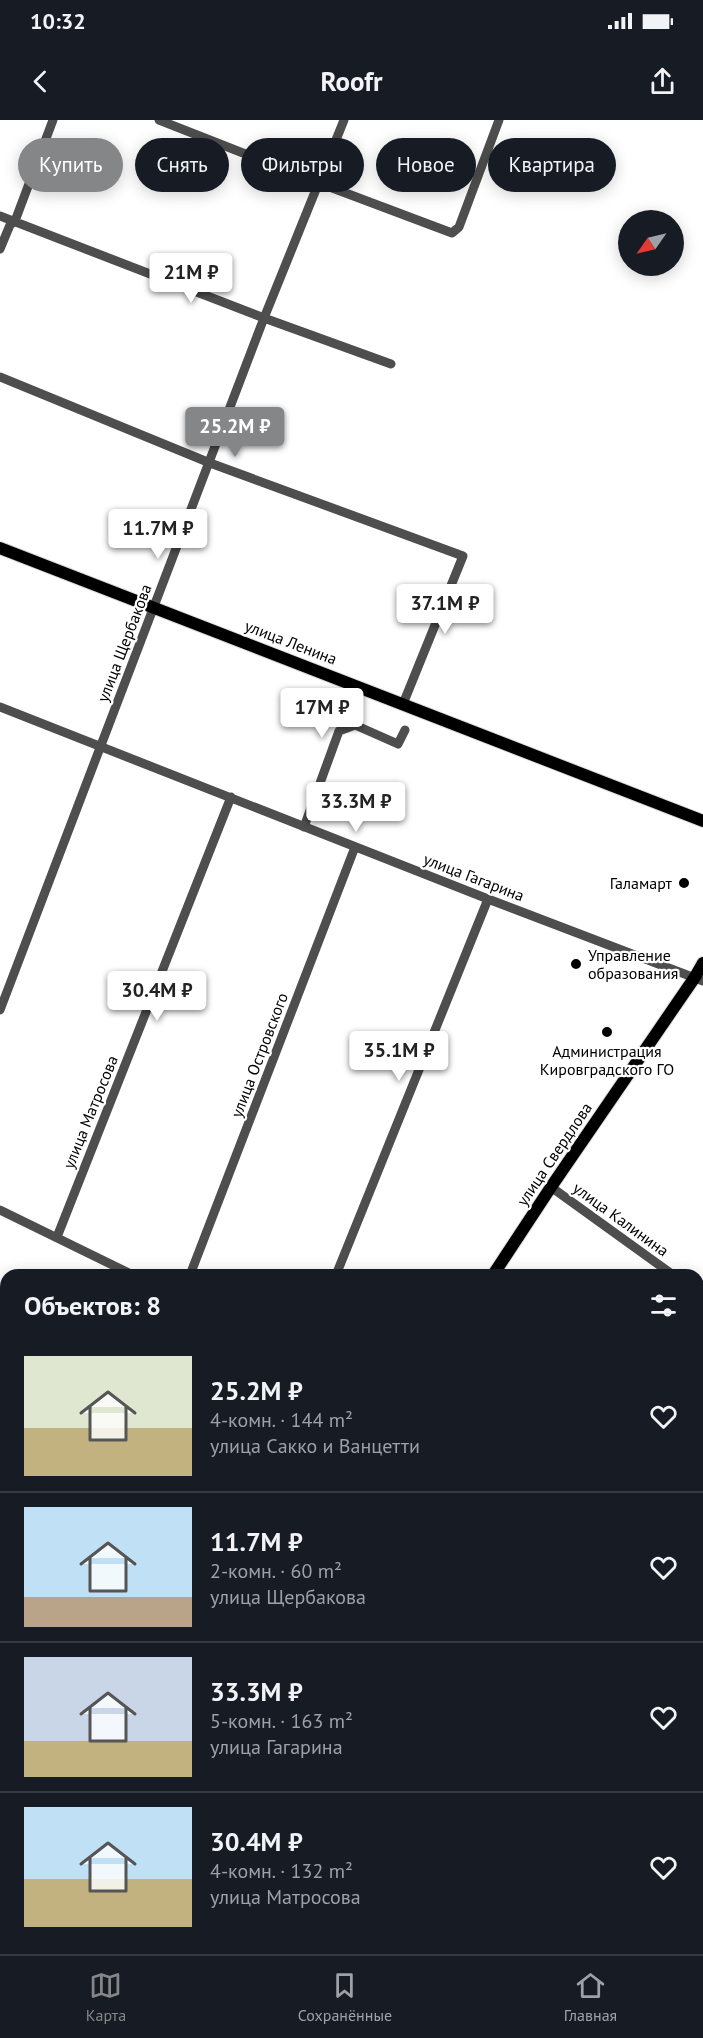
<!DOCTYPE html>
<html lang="ru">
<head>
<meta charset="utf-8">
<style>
  body { margin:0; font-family:"PT Sans",sans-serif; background:#242831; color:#f1f3f6; height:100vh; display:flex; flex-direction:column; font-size:22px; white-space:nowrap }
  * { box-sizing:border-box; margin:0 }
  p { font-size:20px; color:#9ea1a6 }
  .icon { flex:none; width:33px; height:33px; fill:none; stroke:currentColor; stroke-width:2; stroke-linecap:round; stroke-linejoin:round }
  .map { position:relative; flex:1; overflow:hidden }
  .side { position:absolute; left:0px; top:1149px; width:704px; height:686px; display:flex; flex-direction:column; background:#171b24; border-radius:18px 18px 0 0; box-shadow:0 3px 15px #0003 }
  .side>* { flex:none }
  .top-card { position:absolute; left:18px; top:18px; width:668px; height:54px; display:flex; gap:12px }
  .needle { width:39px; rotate:236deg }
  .buttons { position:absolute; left:618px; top:90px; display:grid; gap:12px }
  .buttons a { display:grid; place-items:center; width:66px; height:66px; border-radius:50%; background:#171b24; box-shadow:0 3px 15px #0003; font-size:30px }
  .price { position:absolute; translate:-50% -51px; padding:0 14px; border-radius:6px; background:#fff; color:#222; font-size:20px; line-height:39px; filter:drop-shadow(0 2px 3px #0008) }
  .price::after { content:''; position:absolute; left:50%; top:36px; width:18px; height:14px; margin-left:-9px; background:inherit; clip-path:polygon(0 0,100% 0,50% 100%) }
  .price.active { background:#858687; color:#fff }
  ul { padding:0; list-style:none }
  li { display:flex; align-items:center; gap:18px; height:150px; padding:0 24px }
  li+li { border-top:2px solid #363941 }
  li span { display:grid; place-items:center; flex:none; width:168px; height:120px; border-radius:0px; color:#555 }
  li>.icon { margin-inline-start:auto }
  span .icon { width:72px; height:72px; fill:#fffc; stroke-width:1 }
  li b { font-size:26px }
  h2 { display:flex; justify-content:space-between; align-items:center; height:72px; padding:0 24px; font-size:26px }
  .tag { padding:0 21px; border-radius:27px; background:#171b24; box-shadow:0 3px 15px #0003; font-size:21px; line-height:54px }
  .tag.active { background:#858687; color:#fff }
  .status { display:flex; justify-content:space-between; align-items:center; height:42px; padding:0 30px; background:#171b24; direction:ltr }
  .status svg { height:16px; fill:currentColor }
  header { display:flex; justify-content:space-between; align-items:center; height:78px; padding:0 24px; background:#171b24; font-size:27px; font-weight:800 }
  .tabs { display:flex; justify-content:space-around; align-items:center; height:84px; border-top:2px solid #363941; background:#171b24; font-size:16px; color:#9ea1a6 }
  .tabs a { display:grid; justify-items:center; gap:3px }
  .tabs .active { color:#858687 }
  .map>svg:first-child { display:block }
</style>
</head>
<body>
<div class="status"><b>10:32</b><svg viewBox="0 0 49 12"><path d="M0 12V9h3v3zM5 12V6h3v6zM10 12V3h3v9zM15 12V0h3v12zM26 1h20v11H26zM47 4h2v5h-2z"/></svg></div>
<header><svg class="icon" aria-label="back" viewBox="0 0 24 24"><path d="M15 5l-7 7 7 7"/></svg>Roofr<svg class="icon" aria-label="share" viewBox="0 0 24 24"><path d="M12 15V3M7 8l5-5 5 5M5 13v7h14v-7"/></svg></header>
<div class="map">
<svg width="703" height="1834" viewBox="0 0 703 1834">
  <rect width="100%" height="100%" fill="#fff"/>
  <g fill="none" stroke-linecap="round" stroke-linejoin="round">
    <!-- major casing -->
    <g stroke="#dbdbdb" stroke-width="14">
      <path id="major" d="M0 428 703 701
        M493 1155 551 1067 695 857 703 843
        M698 1614 703 1605"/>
    </g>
    <!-- minor -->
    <path stroke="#4e4e4e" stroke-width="9" d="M159 0 319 63 452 113 459 107 499 0
      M0 96 264 198 391 244
      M0 129 10 105 15 101 53 0
      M0 257 210 343 463 436 403 584
      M0 587 488 779 703 861
      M304 707 339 611 355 605 398 624 405 610
      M0 890 264 198 344 0
      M551 1067 673 1155
      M0 1090 133 1155
      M57 1117 231 677
      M190 1155 355 727
      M336 1155 488 779
      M698 1172 703 1175
      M0 1303 6 1307
      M698 1459 703 1462
      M698 1733 703 1736
      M698 1813 703 1803
      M210 1828 218 1834
      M0 1831 5 1834
      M59 1834 62 1828
      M567 1834 571 1828
      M686 1834 689 1828"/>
    <!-- major -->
    <use href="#major" stroke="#000" stroke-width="12"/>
  </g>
  <!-- markers -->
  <g fill="#000" stroke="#fff" stroke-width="2">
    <circle cx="684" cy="763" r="6"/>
    <circle cx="576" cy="844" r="6"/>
    <circle cx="607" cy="912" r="6"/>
  </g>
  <g text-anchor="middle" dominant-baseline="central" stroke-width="4.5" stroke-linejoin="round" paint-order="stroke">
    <!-- street labels -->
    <g font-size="16" fill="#000" stroke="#fff">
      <text transform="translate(291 522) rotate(21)">улица Ленина</text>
      <text transform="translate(124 523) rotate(-69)">улица Щербакова</text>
      <text transform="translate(474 757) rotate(21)">улица Гагарина</text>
      <text transform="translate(259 935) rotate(-69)">улица Островского</text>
      <text transform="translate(90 992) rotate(-68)">улица Матросова</text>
      <text transform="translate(554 1034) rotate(-56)">улица Свердлова</text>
      <text transform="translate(621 1099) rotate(36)">улица Калинина</text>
    </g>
    <!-- poi labels -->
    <g font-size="16" fill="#000" stroke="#fff" text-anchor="end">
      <text x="672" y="763">Галамарт</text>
      <text x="588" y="835" text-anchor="start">Управление<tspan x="588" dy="18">образования</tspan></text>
      <text x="607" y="931" text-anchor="middle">Администрация<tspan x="607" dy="18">Кировградского ГО</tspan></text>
    </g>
  </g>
</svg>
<div class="buttons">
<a><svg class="needle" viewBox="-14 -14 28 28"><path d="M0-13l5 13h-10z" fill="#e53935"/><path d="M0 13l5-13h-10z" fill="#9ea1a6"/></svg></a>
</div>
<b class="price" style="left:191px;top:184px">21M ₽</b>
<b class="price active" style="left:235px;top:338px">25.2M ₽</b>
<b class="price" style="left:158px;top:440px">11.7M ₽</b>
<b class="price" style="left:445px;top:515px">37.1M ₽</b>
<b class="price" style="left:322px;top:619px">17M ₽</b>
<b class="price" style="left:356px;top:713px">33.3M ₽</b>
<b class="price" style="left:157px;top:902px">30.4M ₽</b>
<b class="price" style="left:399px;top:962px">35.1M ₽</b>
<div class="top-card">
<a class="tag active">Купить</a>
<a class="tag">Снять</a>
<a class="tag">Фильтры</a>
<a class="tag">Новое</a>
<a class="tag">Квартира</a>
</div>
<section class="side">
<h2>Объектов: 8<svg class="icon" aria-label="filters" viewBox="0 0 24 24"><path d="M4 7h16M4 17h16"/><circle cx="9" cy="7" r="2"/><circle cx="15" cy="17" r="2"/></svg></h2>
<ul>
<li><span style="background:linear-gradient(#dfe7d0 60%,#c2b280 0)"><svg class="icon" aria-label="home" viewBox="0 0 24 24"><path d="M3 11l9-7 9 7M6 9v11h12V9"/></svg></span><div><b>25.2M ₽</b><p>4-комн. · 144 m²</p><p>улица Сакко и Ванцетти</p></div><svg class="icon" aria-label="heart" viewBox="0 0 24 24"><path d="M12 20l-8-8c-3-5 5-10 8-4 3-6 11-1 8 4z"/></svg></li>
<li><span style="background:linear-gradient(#bfe0f5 75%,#b9a48a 0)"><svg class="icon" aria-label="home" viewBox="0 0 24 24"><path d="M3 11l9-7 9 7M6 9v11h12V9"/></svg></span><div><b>11.7M ₽</b><p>2-комн. · 60 m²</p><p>улица Щербакова</p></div><svg class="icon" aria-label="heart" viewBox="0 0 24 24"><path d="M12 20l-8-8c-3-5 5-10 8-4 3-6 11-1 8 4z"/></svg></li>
<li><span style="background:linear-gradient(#c9d6e8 70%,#c2b280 0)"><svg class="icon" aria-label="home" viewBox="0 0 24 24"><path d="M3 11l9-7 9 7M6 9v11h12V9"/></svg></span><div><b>33.3M ₽</b><p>5-комн. · 163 m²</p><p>улица Гагарина</p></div><svg class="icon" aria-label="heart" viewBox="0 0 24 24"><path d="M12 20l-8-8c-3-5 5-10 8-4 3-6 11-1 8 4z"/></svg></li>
<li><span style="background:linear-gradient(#bfe0f5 60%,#c2b280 0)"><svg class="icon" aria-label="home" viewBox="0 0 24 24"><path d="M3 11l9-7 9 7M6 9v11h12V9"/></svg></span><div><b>30.4M ₽</b><p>4-комн. · 132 m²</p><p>улица Матросова</p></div><svg class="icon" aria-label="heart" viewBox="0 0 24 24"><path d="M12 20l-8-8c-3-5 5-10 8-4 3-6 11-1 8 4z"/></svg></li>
</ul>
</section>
</div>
<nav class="tabs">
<a class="active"><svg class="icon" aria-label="map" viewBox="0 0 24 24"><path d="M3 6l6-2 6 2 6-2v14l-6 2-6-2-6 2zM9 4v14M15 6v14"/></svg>Карта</a>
<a><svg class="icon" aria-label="saved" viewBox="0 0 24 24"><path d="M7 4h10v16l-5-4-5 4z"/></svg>Сохранённые</a>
<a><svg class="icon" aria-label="home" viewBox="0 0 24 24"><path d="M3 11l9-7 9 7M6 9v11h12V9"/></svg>Главная</a>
</nav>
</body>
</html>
